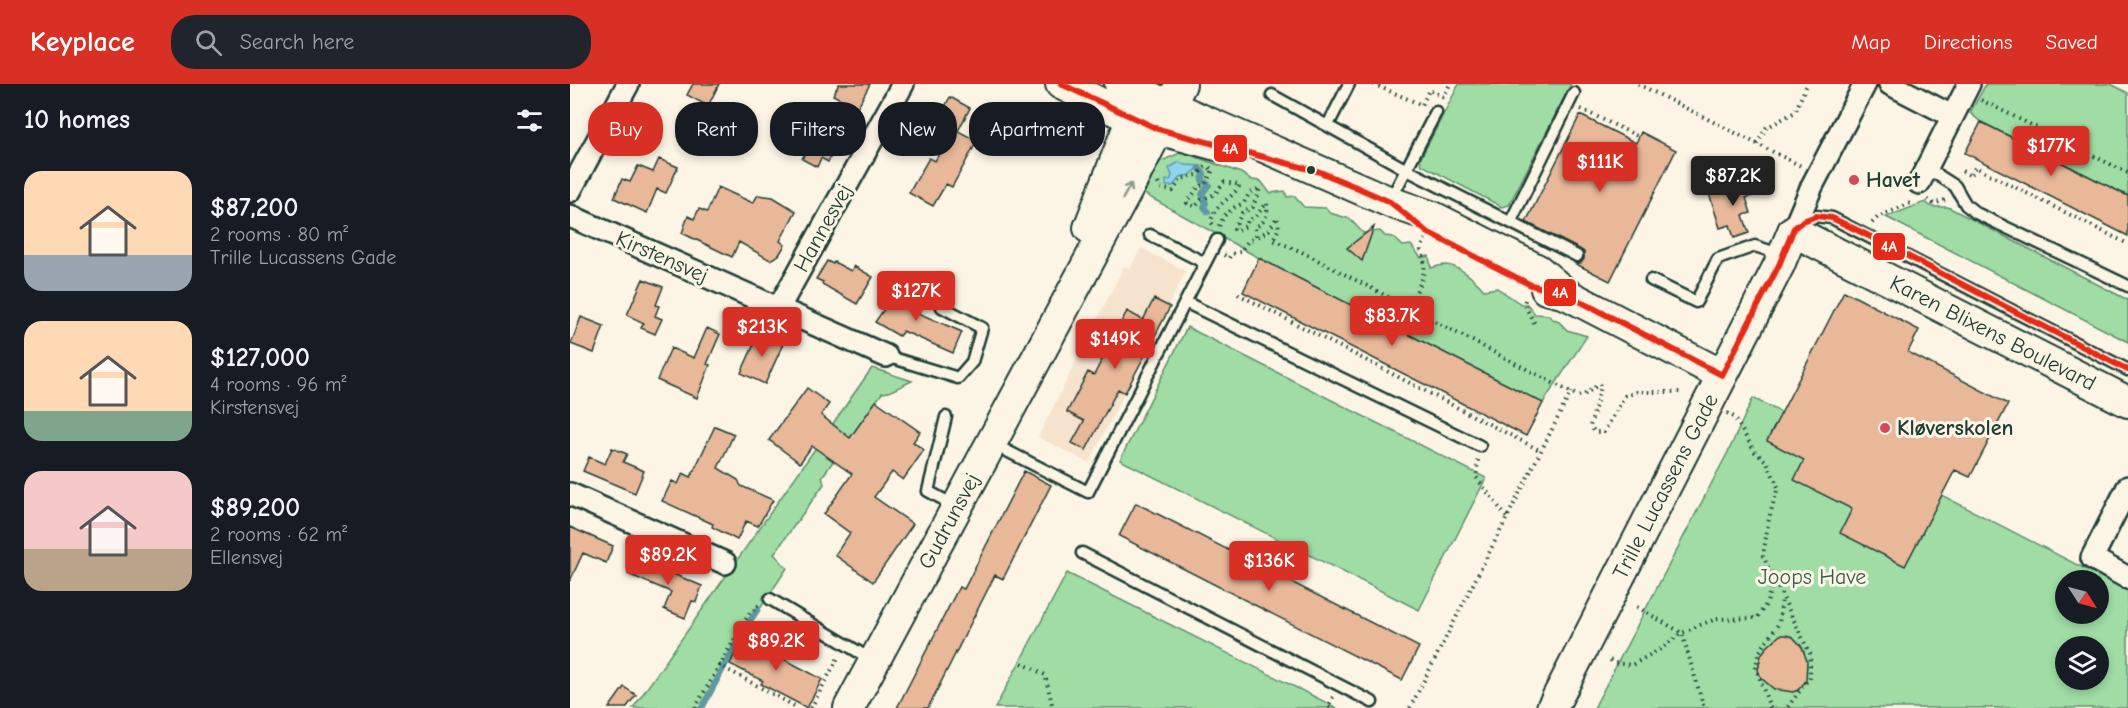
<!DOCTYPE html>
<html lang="en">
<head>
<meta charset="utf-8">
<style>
  body { margin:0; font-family:"Comic Neue",sans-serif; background:#20242c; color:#f1f3f6; height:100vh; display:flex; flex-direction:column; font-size:22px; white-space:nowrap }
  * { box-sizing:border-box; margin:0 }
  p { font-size:20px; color:#9ea1a6 }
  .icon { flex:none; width:33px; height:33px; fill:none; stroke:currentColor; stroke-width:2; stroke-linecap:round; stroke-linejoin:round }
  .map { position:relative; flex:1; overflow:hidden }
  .drawer { display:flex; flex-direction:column; background:#171b24; width:570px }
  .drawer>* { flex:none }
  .guide { position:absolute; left:18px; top:18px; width:570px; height:54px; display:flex; gap:12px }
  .needle { width:39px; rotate:126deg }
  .buttons { position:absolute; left:1485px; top:486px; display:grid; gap:12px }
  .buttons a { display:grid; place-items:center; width:54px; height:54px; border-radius:50%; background:#171b24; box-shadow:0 3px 9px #0003; font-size:30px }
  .price { position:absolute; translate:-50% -51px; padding:0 14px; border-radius:6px; background:#d93025; color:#fff; font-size:20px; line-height:39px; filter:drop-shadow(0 2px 3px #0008) }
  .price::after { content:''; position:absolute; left:50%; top:36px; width:18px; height:14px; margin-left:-9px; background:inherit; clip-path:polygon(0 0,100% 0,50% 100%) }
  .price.selected { background:#222; color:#fff }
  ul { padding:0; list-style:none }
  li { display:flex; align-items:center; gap:18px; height:150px; padding:0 24px }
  li span { display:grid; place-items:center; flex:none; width:168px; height:120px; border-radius:18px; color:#555 }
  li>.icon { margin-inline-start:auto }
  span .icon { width:72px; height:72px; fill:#fffc; stroke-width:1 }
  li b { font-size:26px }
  h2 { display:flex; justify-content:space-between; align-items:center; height:72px; padding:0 24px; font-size:26px }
  .pill { padding:0 21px; border-radius:24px; background:#171b24; box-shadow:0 3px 9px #0003; font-size:21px; line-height:54px }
  .pill.selected { background:#d93025; color:#fff }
  header { display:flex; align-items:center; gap:36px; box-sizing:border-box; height:84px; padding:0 30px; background:#d93025; color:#fff }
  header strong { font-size:28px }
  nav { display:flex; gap:33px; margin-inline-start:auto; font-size:21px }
  .search { width:420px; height:54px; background:#20242c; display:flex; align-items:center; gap:15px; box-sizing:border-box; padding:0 21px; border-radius:24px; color:#9ea1a6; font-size:22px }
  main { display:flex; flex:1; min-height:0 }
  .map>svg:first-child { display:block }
</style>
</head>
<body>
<header>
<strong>Keyplace</strong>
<div class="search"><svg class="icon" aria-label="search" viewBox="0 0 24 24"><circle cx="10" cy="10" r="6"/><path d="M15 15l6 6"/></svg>Search here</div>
<nav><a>Map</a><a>Directions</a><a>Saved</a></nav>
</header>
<main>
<section class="drawer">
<h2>10 homes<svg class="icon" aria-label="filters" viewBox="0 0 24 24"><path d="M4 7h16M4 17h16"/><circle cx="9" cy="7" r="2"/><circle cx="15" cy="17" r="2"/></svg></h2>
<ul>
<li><span style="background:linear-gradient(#ffd9b3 70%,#9aa5b1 0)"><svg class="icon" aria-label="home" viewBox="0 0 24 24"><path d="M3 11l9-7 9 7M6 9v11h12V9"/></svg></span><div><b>$87,200</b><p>2 rooms · 80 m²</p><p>Trille Lucassens Gade</p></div></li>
<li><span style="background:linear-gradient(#ffd9b3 75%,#7fa58c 0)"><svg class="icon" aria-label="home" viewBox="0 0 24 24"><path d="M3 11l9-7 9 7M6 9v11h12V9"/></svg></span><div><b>$127,000</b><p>4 rooms · 96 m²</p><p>Kirstensvej</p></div></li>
<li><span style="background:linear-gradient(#f6c9c9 65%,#b9a48a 0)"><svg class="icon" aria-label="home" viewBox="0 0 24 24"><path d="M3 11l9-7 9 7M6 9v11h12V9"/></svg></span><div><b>$89,200</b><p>2 rooms · 62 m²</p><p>Ellensvej</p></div></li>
</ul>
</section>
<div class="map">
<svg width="1558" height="624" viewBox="0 0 1558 624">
  <rect width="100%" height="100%" fill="#fcf5e5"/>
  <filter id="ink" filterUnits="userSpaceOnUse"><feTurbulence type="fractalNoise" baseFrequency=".0167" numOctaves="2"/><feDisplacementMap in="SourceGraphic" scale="12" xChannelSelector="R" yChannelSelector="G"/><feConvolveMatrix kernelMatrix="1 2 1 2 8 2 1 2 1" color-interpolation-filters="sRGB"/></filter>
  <g filter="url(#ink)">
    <!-- built -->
    <path fill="#f6e3ce" d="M571 164 616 187 519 379 468 353 554 182 560 185Z"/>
    <!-- green -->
    <path fill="#9fdda5" stroke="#5f8d6c" stroke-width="1.5" fill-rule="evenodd" d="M889 0H1001L939 121 932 123 852 81 850 76Z
      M1416 0H1541L1558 9V112L1411 38 1400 29Z
      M612 68 671 89 682 96 691 97 700 109 715 107 717 113 724 112 734 123 756 124 760 129 780 135 793 149 810 147 815 152 823 153 833 162 841 161 851 174 859 172 861 184C865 183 871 181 876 181 891 182 905 196 914 206L927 204 951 220H957L965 230 979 231 982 235 987 236 997 246 1017 252 973 319 689 174 574 110 589 78Z
      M1355 118 1362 123H1378L1558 216V258L1316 133Z
      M617 243 916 394 849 526 550 376Z
      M302 284 342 297 319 308 312 309 252 393 254 400 204 470 217 484 180 540 134 624H63Z
      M1183 314 1558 507V624H1024L1159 366ZM1496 496H1528V530H1496ZM1496 562H1528V596H1496Z
      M497 489 767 624H425Z"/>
    <!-- water -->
    <path fill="#8dd4ee" stroke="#6198a4" stroke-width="1.5" d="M609 78 615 81 631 82 620 91 610 93 603 102H596V96H600L602 92 599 84Z"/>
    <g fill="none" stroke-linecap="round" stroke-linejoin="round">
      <!-- stream -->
      <path stroke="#6198a4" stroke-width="6" d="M629 84 634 90 632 96 639 101 632 110 636 119 634 123 638 128
        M132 624 172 549 188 525"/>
    </g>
    <!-- building -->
    <path fill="#e8b899" stroke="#1f3d34" stroke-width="1.5" d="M123 0H149L138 22 117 11Z
      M269 0H300L287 24 263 11Z
      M380 13 400 24 388 47 407 57 382 103 376 100 363 122 339 109 359 74 365 77 382 46 367 38Z
      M1010 31 1066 59 1071 48 1106 66 1040 197 1004 179H1011L1014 175V168L1011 166 956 138Z
      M1411 38 1558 112V152L1395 69Z
      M249 44 270 55 258 78 251 74 247 83 232 75Z
      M89 75 108 83 96 109 87 105 77 129 44 114 52 95 60 98 68 82 83 88Z
      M1179 96 1184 111 1176 114 1181 129 1173 131 1179 149 1164 154 1160 141 1150 144 1139 109Z
      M148 103 183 119 188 111 203 113 226 127 210 157 215 161 209 171 200 176 169 158 162 173 112 149 118 132 124 135 129 125 137 128Z
      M804 143 792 177 777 164Z
      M689 174 973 319 956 352 673 208Z
      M257 177 263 180 264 178 281 187 284 182 303 193 287 220 252 200 253 198 246 195Z
      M73 195 93 203 86 221 89 222 85 232 92 235 85 250 71 244 74 239 57 231Z
      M334 197 346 206 334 223 392 248 383 269 333 247 329 252 305 238Z
      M1274 207 1349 246 1338 268 1438 320 1400 393 1385 386 1335 482 1270 449 1282 425 1224 396 1234 376 1197 357Z
      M584 215 600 223 555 309 548 305 516 366 502 359 514 337 497 328 518 288 524 291 557 227 573 236Z
      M11 233 34 242 24 269 1 260Z
      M137 244 150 250 137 280 140 281 127 314 87 296 101 264 124 274Z
      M190 247 214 258 195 300 171 289Z
      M237 304 259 320 251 331 280 354 306 317 350 348 343 358 354 366 333 396 322 388 304 413 343 440 303 498 265 471 280 449 254 430 282 390 242 362 230 379 199 356Z
      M145 342 164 350 148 384 168 396 171 402 203 416 188 442 176 437 167 456 142 443 143 440 92 417 102 397 108 400 113 389 121 393Z
      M42 364 57 370 53 378 74 387 65 409 13 387 19 373 35 380Z
      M454 387 481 401 433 495 425 491 358 624H327L389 503 394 505Z
      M566 419 849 563 832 596 549 452Z
      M0 443 43 462 36 479 13 469 0 497Z
      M65 474 132 502 126 518 122 517 115 534 94 525 101 508 58 490Z
      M175 551 211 569 210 573 252 595 237 624 191 600 193 597 160 580Z
      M1210 551H1216L1223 553 1232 563 1237 577 1236 597 1228 606 1223 608 1204 605 1191 594 1188 586 1191 571 1196 564Z
      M54 603 66 611 56 624H39Z"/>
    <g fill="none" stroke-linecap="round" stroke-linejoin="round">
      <!-- lane casing -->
      <g stroke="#1f3d34" stroke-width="15">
        <path id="lane" d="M702 11 837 86 1007 172
          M758 41 779 0
          M1357 84 1385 102 1396 121 1406 129 1558 202
          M821 115 866 28
          M941 137 1004 9
          M1229 140 1246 132 1262 134 1558 286
          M580 151 635 179
          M1081 196 1126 218 1148 175 1185 162 1212 171
          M615 218 910 362
          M316 272 388 294 402 278 412 244 372 223
          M376 333 358 407 385 422
          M423 360 518 408 647 156
          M512 469 802 618
          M200 515 302 576"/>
      </g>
      <!-- street casing -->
      <g stroke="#1f3d34" stroke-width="26">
        <path id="street" d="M1320 0 1382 32
          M1349 99 1399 0
          M0 107 58 0
          M0 132 316 272
          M1223 147 1242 102 1295 0
          M208 225 333 0
          M1558 403 1522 474 1558 494
          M0 410 155 479"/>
      </g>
      <!-- secondary casing -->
      <g stroke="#1f3d34" stroke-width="34">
        <g id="secondary">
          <path d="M491 0 561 34 588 45 654 63"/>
          <path d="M550 0 820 118 863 133 968 186 996 210"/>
          <path d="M519 144 569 16"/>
          <path d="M976 205 996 210 1152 291"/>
          <path id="s1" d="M279 624 562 97 611 0"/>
          <path id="s2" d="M982 624 1209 181 1223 147 1558 318"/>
        </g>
      </g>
      <!-- path -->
      <path stroke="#1f3d34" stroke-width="4" stroke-dasharray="1.5 4.5" stroke-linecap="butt" d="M803 0 852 21 859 6 874 13
        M1068 0 1231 82
        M873 14 880 0
        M1411 16 1558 89
        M1011 25 1069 53
        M1187 60 1196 44 1225 28 1237 0
        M1392 87 1401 92 1405 83 1558 160
        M588 99 590 104 603 107 611 95 627 91 637 82 643 86 635 101 629 102 617 119 625 123 631 116 645 110 654 98 670 101C661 117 645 118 641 138L644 142
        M1357 116 1364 120 1378 115
        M1302 139 1308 133 1343 118
        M649 142 654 132 665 123 674 119 679 110 690 104 683 123 672 129 664 145 666 147 676 142 678 136 684 134 697 119C698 131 696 138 685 143L686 154 699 146 707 133 709 144 703 156 732 168 1008 312 1014 311 1029 300 1031 303 1020 342 1025 348H1034L1055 312 1067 308H1113
        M654 171 659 174 661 170 670 168 678 157 686 154
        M668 210 971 367
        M955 216 954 220 966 242
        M838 223C847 205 861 187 851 166L855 155
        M1157 329 1164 333 1185 368 1197 378 1208 403 1199 434 1193 472 1240 570V593L1217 624
        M908 376 906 393 937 434
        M1067 523 1112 549 1134 624
        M1040 576 1045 579 1062 581 1092 564 1112 549 1130 541 1146 535 1187 534 1197 519 1203 495
        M452 579 475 591 483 624
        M149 581 228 624
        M125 624 179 530 189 521
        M241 624 269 572
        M760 624 758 623 763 613
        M840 624 1001 308
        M1200 624 1186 584 1188 570 1209 539 1212 515"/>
      <!-- lane -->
      <use href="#lane" stroke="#fcf5e5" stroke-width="10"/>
      <!-- street -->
      <use href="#street" stroke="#fcf5e5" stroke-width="21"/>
      <!-- secondary -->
      <use href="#secondary" stroke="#fcf5e5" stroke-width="30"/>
      <!-- bus-1 casing -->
      <g stroke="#fcf5e5" stroke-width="10">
        <path id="bus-1" d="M491 0 588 45 750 88 786 103 820 118 857 148 961 201 996 210 1152 291
          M1152 291 1209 181 1224 144 1233 137 1246 132 1262 134 1293 149 1558 286"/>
      </g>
      <!-- bus-1 -->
      <use href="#bus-1" stroke="#e52b18" stroke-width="6"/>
    </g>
    <!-- one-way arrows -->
    <defs><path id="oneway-shaft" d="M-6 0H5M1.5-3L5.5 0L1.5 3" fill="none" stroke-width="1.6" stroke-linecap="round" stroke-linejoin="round" transform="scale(1.5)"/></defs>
    <use stroke="#8e998c" href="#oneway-shaft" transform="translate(557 107) rotate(-61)"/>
  </g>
  <!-- markers -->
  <circle fill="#1f3d34" stroke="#fcf5e5" stroke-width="2" cx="741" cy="86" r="5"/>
  <g fill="#d1495b" stroke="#fcf5e5" stroke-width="2">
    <circle cx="1284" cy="96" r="6"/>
    <circle cx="1315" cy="344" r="6"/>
  </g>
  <g text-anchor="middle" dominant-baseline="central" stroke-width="6" stroke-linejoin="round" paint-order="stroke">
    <!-- poi labels -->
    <g font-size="22" font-weight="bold" fill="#1f3d34" stroke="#fcf5e5" text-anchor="start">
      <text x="1296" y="96">Havet</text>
      <text x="1327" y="344">Kløverskolen</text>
    </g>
    <!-- street labels -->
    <g font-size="22" fill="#1f3d34" stroke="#fcf5e5">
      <text transform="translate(253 144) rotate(-61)">Hannesvej</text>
      <text transform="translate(92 173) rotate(24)">Kirstensvej</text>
      <text stroke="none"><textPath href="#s2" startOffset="759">Karen Blixens Boulevard</textPath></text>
      <text stroke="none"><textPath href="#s2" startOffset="249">Trille Lucassens Gade</textPath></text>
      <text stroke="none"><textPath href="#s1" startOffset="212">Gudrunsvej</textPath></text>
    </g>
    <!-- park labels -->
    <g font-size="22" fill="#395d4b" stroke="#fcf5e5">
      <text x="1242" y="493">Joops Have</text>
    </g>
  </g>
  <g stroke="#fcf5e5" stroke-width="2">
    <rect x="643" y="50" width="35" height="29" rx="6" fill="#e52b18"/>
    <rect x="1302" y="148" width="34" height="29" rx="6" fill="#e52b18"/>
    <rect x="973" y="194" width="34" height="29" rx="6" fill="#e52b18"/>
  </g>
  <g font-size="16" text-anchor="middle" font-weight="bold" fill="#fff">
    <text x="660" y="70">4A</text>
    <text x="1319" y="168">4A</text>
    <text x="990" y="214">4A</text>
  </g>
</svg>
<div class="buttons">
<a><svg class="needle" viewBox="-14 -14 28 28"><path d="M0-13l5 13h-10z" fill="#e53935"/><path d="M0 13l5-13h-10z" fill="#9ea1a6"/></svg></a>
<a><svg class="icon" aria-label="layers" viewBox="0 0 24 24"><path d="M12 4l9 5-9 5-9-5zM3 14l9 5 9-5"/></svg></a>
</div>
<b class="price" style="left:1481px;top:93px">$177K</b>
<b class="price" style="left:1030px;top:109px">$111K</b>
<b class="price selected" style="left:1163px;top:123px">$87.2K</b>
<b class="price" style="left:346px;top:238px">$127K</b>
<b class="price" style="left:822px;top:263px">$83.7K</b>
<b class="price" style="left:192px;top:274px">$213K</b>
<b class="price" style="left:545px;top:286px">$149K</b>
<b class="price" style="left:98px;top:502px">$89.2K</b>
<b class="price" style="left:699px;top:508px">$136K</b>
<b class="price" style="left:206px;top:588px">$89.2K</b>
<div class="guide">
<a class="pill selected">Buy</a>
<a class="pill">Rent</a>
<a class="pill">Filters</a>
<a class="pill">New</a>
<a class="pill">Apartment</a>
</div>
</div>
</main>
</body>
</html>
